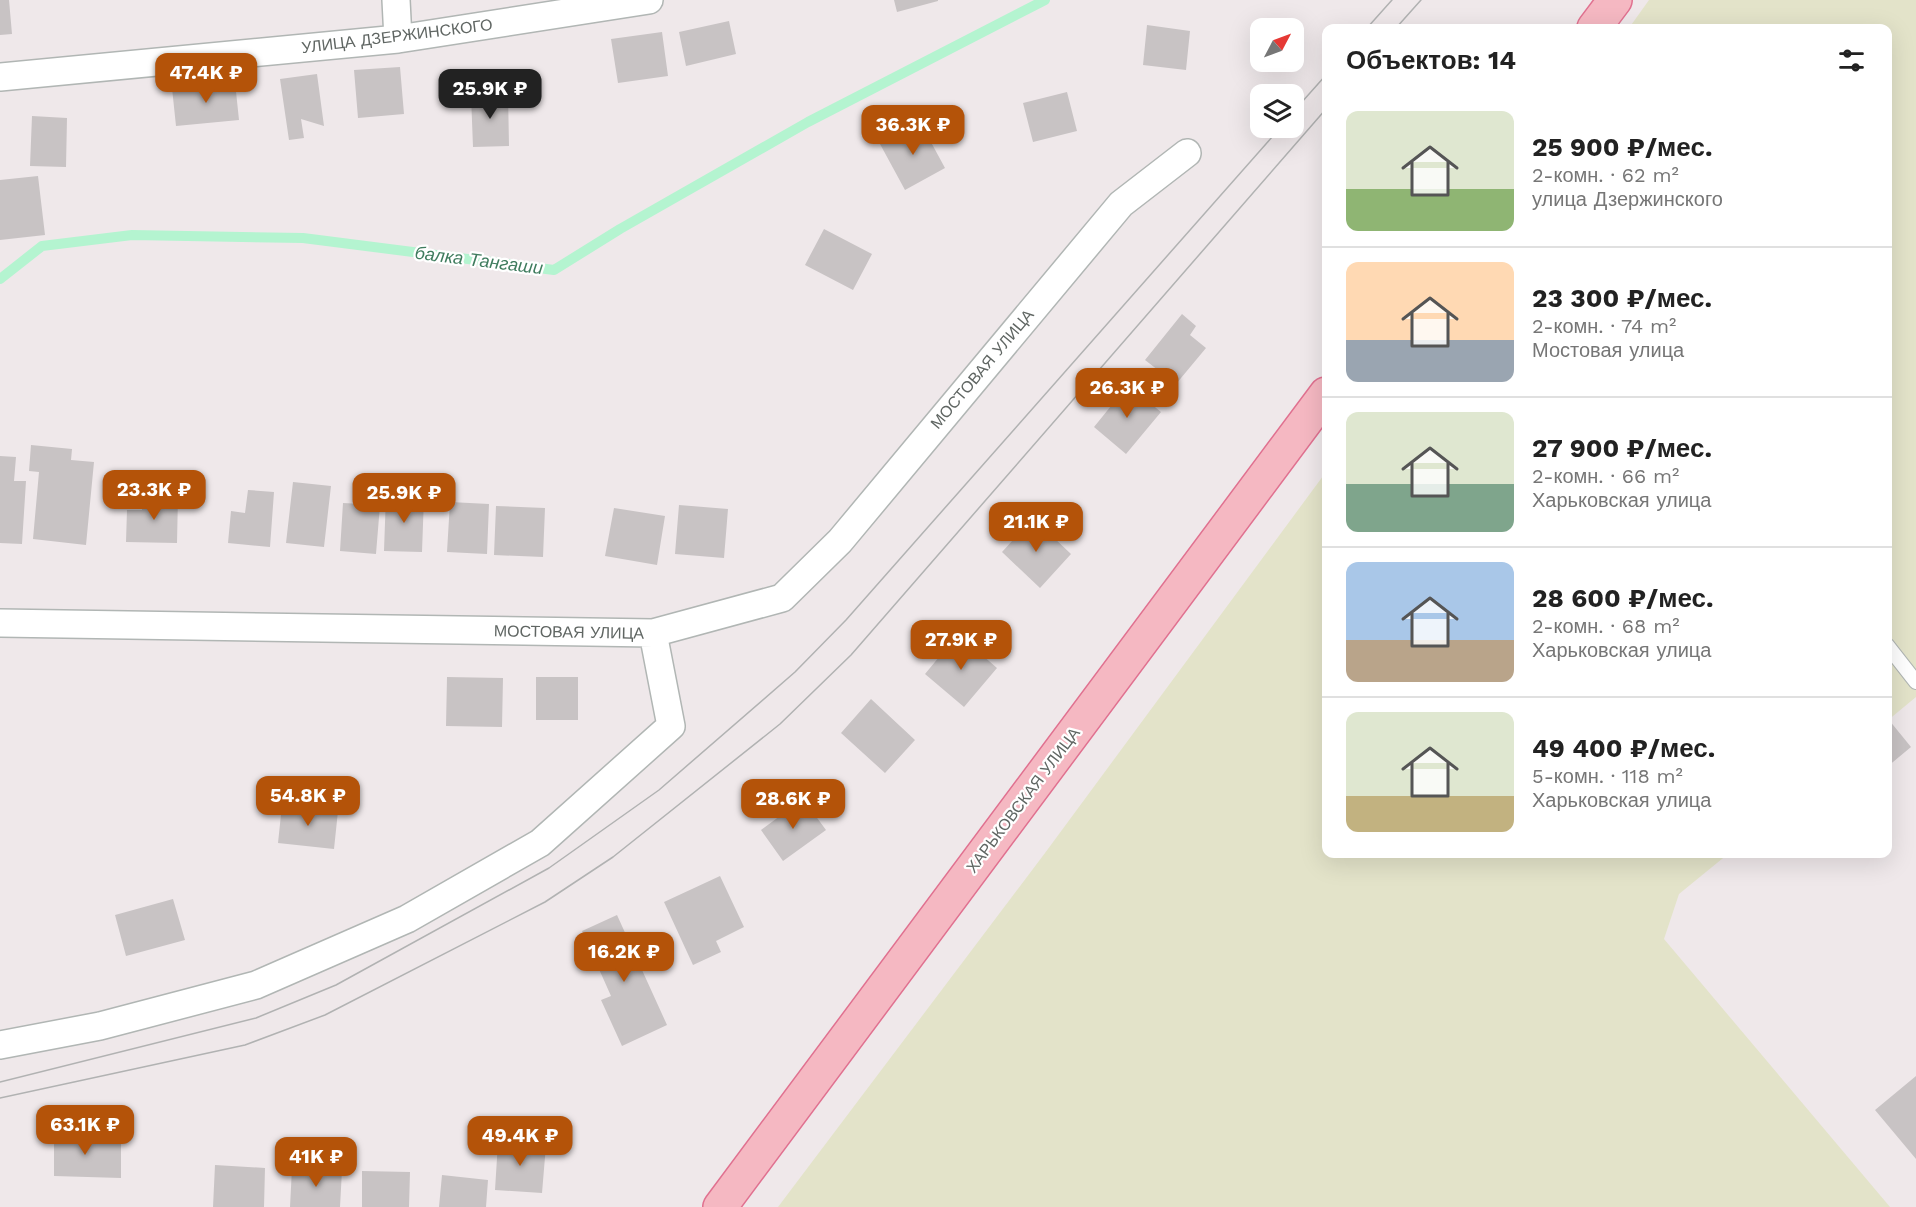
<!DOCTYPE html>
<html lang="ru">
<head>
<meta charset="utf-8">
<style>
  body { margin:0; font-family:"Work Sans",sans-serif; background:#f2f2f2; color:#222; height:100vh; display:flex; flex-direction:column; font-size:22px; white-space:nowrap }
  * { box-sizing:border-box; margin:0 }
  p { font-size:20px; color:#767676 }
  .icon { flex:none; width:33px; height:33px; fill:none; stroke:currentColor; stroke-width:2; stroke-linecap:round; stroke-linejoin:round }
  .map { position:relative; flex:1; overflow:hidden }
  .details { position:absolute; left:1322px; top:24px; width:570px; height:834px; display:flex; flex-direction:column; background:#fff; border-radius:12px; box-shadow:0 6px 24px #0002 }
  .details>* { flex:none }
  .needle { width:39px; rotate:49deg }
  .controls { position:absolute; left:1250px; top:18px; display:grid; gap:12px }
  .controls a { display:grid; place-items:center; width:54px; height:54px; border-radius:12px; background:#fff; box-shadow:0 6px 24px #0002; font-size:30px }
  .price { position:absolute; translate:-50% -51px; padding:0 14px; border-radius:12px; background:#b45309; color:#fff; font-size:20px; line-height:39px; filter:drop-shadow(0 2px 3px #0008) }
  .price::after { content:''; position:absolute; left:50%; top:36px; width:18px; height:14px; margin-left:-9px; background:inherit; clip-path:polygon(0 0,100% 0,50% 100%) }
  .price.on { background:#222; color:#fff }
  ul { padding:0; list-style:none }
  li { display:flex; align-items:center; gap:18px; height:150px; padding:0 24px }
  li+li { border-top:2px solid #e0e0e0 }
  li span { display:grid; place-items:center; flex:none; width:168px; height:120px; border-radius:12px; color:#555 }
  li>.icon { margin-inline-start:auto }
  span .icon { width:72px; height:72px; fill:#fffc; stroke-width:1 }
  li b { font-size:26px }
  h2 { display:flex; justify-content:space-between; align-items:center; height:72px; padding:0 24px; font-size:26px }
  .map>svg:first-child { display:block }
</style>
</head>
<body>
<div class="map">
<svg width="1916" height="1207" viewBox="0 0 1916 1207">
  <rect width="100%" height="100%" fill="#efe8ea"/>
  <!-- green -->
  <path fill="#e3e3c9" d="M1649 0H1916V697L1887 721V28H1629Z
    M1326 472V854H1728L1679 894 1664 939 1890 1207H778L1045 853Z"/>
  <g fill="none" stroke-linecap="round" stroke-linejoin="round">
    <!-- stream -->
    <path stroke="#b4f4d0" stroke-width="10" d="M0 279 42 246 132 235 303 238 554 270 620 229 808 122 1045 0"/>
  </g>
  <!-- building -->
  <path fill="#c8c3c4" d="M0 0H9L12 34 0 35Z
    M894 0H938V1L897 12Z
    M729 21 736 54 686 66 679 32Z
    M1147 25 1190 31 1186 70 1143 65Z
    M662 32 668 76 618 83 611 39Z
    M400 67 404 114 358 118 354 70Z
    M317 74 324 126 301 119 304 138 289 140 280 79Z
    M235 82 239 120 176 126 172 88Z
    M1067 92 1077 131 1033 142 1023 103Z
    M508 93 509 146 473 147 471 95Z
    M32 116 67 118 66 167 30 166Z
    M920 122 945 168 905 190 880 144Z
    M38 176 45 235 0 240V180Z
    M824 229 872 254 853 290 805 265Z
    M1182 314 1196 326 1190 335 1206 348 1176 384 1145 360Z
    M1128 385 1161 412 1126 454 1094 427Z
    M31 445 72 449 71 460 94 462 86 545 33 539 39 472 29 471Z
    M0 456 16 457 14 481H26L22 544 0 543Z
    M293 482 331 486 324 547 286 543Z
    M248 490 274 492 270 547 228 543 231 511 245 513Z
    M142 495 178 496 177 543 126 542 127 510H142Z
    M386 495 424 497 422 552 384 551Z
    M450 502 489 504 487 554 447 552Z
    M343 503 380 505 376 554 340 551Z
    M679 505 728 509 724 558 675 554Z
    M496 506 545 508 543 557 494 555Z
    M614 508 665 516 657 565 605 556Z
    M1033 518 1071 554 1040 588 1002 552Z
    M958 634 997 668 964 707 925 674Z
    M447 677 503 678 502 727 446 726Z
    M536 677H578V720H536Z
    M871 699 915 740 885 773 841 733Z
    M1889 720 1911 747 1887 767V721Z
    M803 799 826 830 783 861 761 830Z
    M282 805 338 811 334 849 278 843Z
    M720 876 744 927 716 941 721 952 693 965 664 902Z
    M173 899 185 940 126 956 115 915Z
    M617 915 667 1025 622 1046 601 1000 611 996 582 931Z
    M1916 1076V1159L1875 1110Z
    M54 1129H86V1142L121 1143V1178L54 1176Z
    M498 1142 546 1145 542 1193 495 1190Z
    M215 1165 265 1168 264 1207H213Z
    M292 1168 342 1170 340 1207H290Z
    M362 1171 410 1172 409 1207H362Z
    M442 1175 488 1180 486 1207H439Z"/>
  <g fill="none" stroke-linecap="round" stroke-linejoin="round">
    <!-- service casing -->
    <g stroke="#b1b6b4" stroke-width="16">
      <path id="service" d="M1887 645 1916 682"/>
    </g>
    <!-- minor casing -->
    <g stroke="#b1b6b4" stroke-width="30">
      <path id="minor" d="M396 0 398 39
        M0 77 398 39 649 0
        M0 623 653 633 782 598 840 541 1121 204 1187 153
        M0 1045 100 1026 256 985 407 919 540 843 671 726 653 633"/>
    </g>
    <!-- primary casing -->
    <g stroke="#e07190" stroke-width="36">
      <path id="primary" d="M1594 28 1615 0
        M720 1207 1326 394"/>
    </g>
    <!-- service -->
    <use href="#service" stroke="#fff" stroke-width="14"/>
    <!-- minor -->
    <use href="#minor" stroke="#fff" stroke-width="27"/>
    <!-- primary -->
    <use href="#primary" stroke="#f5b8c2" stroke-width="33"/>
    <!-- tram -->
    <path stroke="#b1b2b2" stroke-width="1.5" d="M1367 28 1392 0
      M1396 28 1421 0
      M1293 112 1326 75
      M0 1082 256 1018 336 985 549 868 659 790 795 672 846 620 1280 128
      M0 1098 245 1045 325 1015 545 902 613 857 780 724 851 655 1326 109"/>
  </g>
  <g text-anchor="middle" dominant-baseline="central" stroke-width="4.5" stroke-linejoin="round" paint-order="stroke">
    <!-- street labels -->
    <g font-size="16" fill="#606663" stroke="#fff">
      <text transform="translate(397 36) rotate(-7)">УЛИЦА ДЗЕРЖИНСКОГО</text>
      <text transform="translate(982 369) rotate(-50)">МОСТОВАЯ УЛИЦА</text>
      <text transform="translate(569 632) rotate(1)">МОСТОВАЯ УЛИЦА</text>
      <text transform="translate(1023 800) rotate(-53)">ХАРЬКОВСКАЯ УЛИЦА</text>
    </g>
    <!-- water labels -->
    <g font-size="18" font-style="italic" fill="#3f7c5e" stroke="#fff">
      <text transform="translate(479 260) rotate(7)">балка Тангаши</text>
    </g>
  </g>
</svg>
<div class="controls">
<a><svg class="needle" viewBox="-14 -14 28 28"><path d="M0-13l5 13h-10z" fill="#e53935"/><path d="M0 13l5-13h-10z" fill="#767676"/></svg></a>
<a><svg class="icon" aria-label="layers" viewBox="0 0 24 24"><path d="M12 4l9 5-9 5-9-5zM3 14l9 5 9-5"/></svg></a>
</div>
<b class="price" style="left:206px;top:104px">47.4K ₽</b>
<b class="price on" style="left:490px;top:120px">25.9K ₽</b>
<b class="price" style="left:913px;top:156px">36.3K ₽</b>
<b class="price" style="left:1127px;top:419px">26.3K ₽</b>
<b class="price" style="left:154px;top:521px">23.3K ₽</b>
<b class="price" style="left:404px;top:524px">25.9K ₽</b>
<b class="price" style="left:1036px;top:553px">21.1K ₽</b>
<b class="price" style="left:961px;top:671px">27.9K ₽</b>
<b class="price" style="left:308px;top:827px">54.8K ₽</b>
<b class="price" style="left:793px;top:830px">28.6K ₽</b>
<b class="price" style="left:624px;top:983px">16.2K ₽</b>
<b class="price" style="left:85px;top:1156px">63.1K ₽</b>
<b class="price" style="left:520px;top:1167px">49.4K ₽</b>
<b class="price" style="left:316px;top:1188px">41K ₽</b>
<section class="details">
<h2>Объектов: 14<svg class="icon" aria-label="filters" viewBox="0 0 24 24"><path d="M4 7h16M4 17h16"/><circle cx="9" cy="7" r="2"/><circle cx="15" cy="17" r="2"/></svg></h2>
<ul>
<li><span style="background:linear-gradient(#dfe7d0 65%,#8fb573 0)"><svg class="icon" aria-label="home" viewBox="0 0 24 24"><path d="M3 11l9-7 9 7M6 9v11h12V9"/></svg></span><div><b>25 900 ₽/мес.</b><p>2-комн. · 62 m²</p><p>улица Дзержинского</p></div></li>
<li><span style="background:linear-gradient(#ffd9b3 65%,#9aa5b1 0)"><svg class="icon" aria-label="home" viewBox="0 0 24 24"><path d="M3 11l9-7 9 7M6 9v11h12V9"/></svg></span><div><b>23 300 ₽/мес.</b><p>2-комн. · 74 m²</p><p>Мостовая улица</p></div></li>
<li><span style="background:linear-gradient(#dfe7d0 60%,#7fa58c 0)"><svg class="icon" aria-label="home" viewBox="0 0 24 24"><path d="M3 11l9-7 9 7M6 9v11h12V9"/></svg></span><div><b>27 900 ₽/мес.</b><p>2-комн. · 66 m²</p><p>Харьковская улица</p></div></li>
<li><span style="background:linear-gradient(#a9c7e8 65%,#b9a48a 0)"><svg class="icon" aria-label="home" viewBox="0 0 24 24"><path d="M3 11l9-7 9 7M6 9v11h12V9"/></svg></span><div><b>28 600 ₽/мес.</b><p>2-комн. · 68 m²</p><p>Харьковская улица</p></div></li>
<li><span style="background:linear-gradient(#dfe7d0 70%,#c2b280 0)"><svg class="icon" aria-label="home" viewBox="0 0 24 24"><path d="M3 11l9-7 9 7M6 9v11h12V9"/></svg></span><div><b>49 400 ₽/мес.</b><p>5-комн. · 118 m²</p><p>Харьковская улица</p></div></li>
</ul>
</section>
</div>
</body>
</html>
